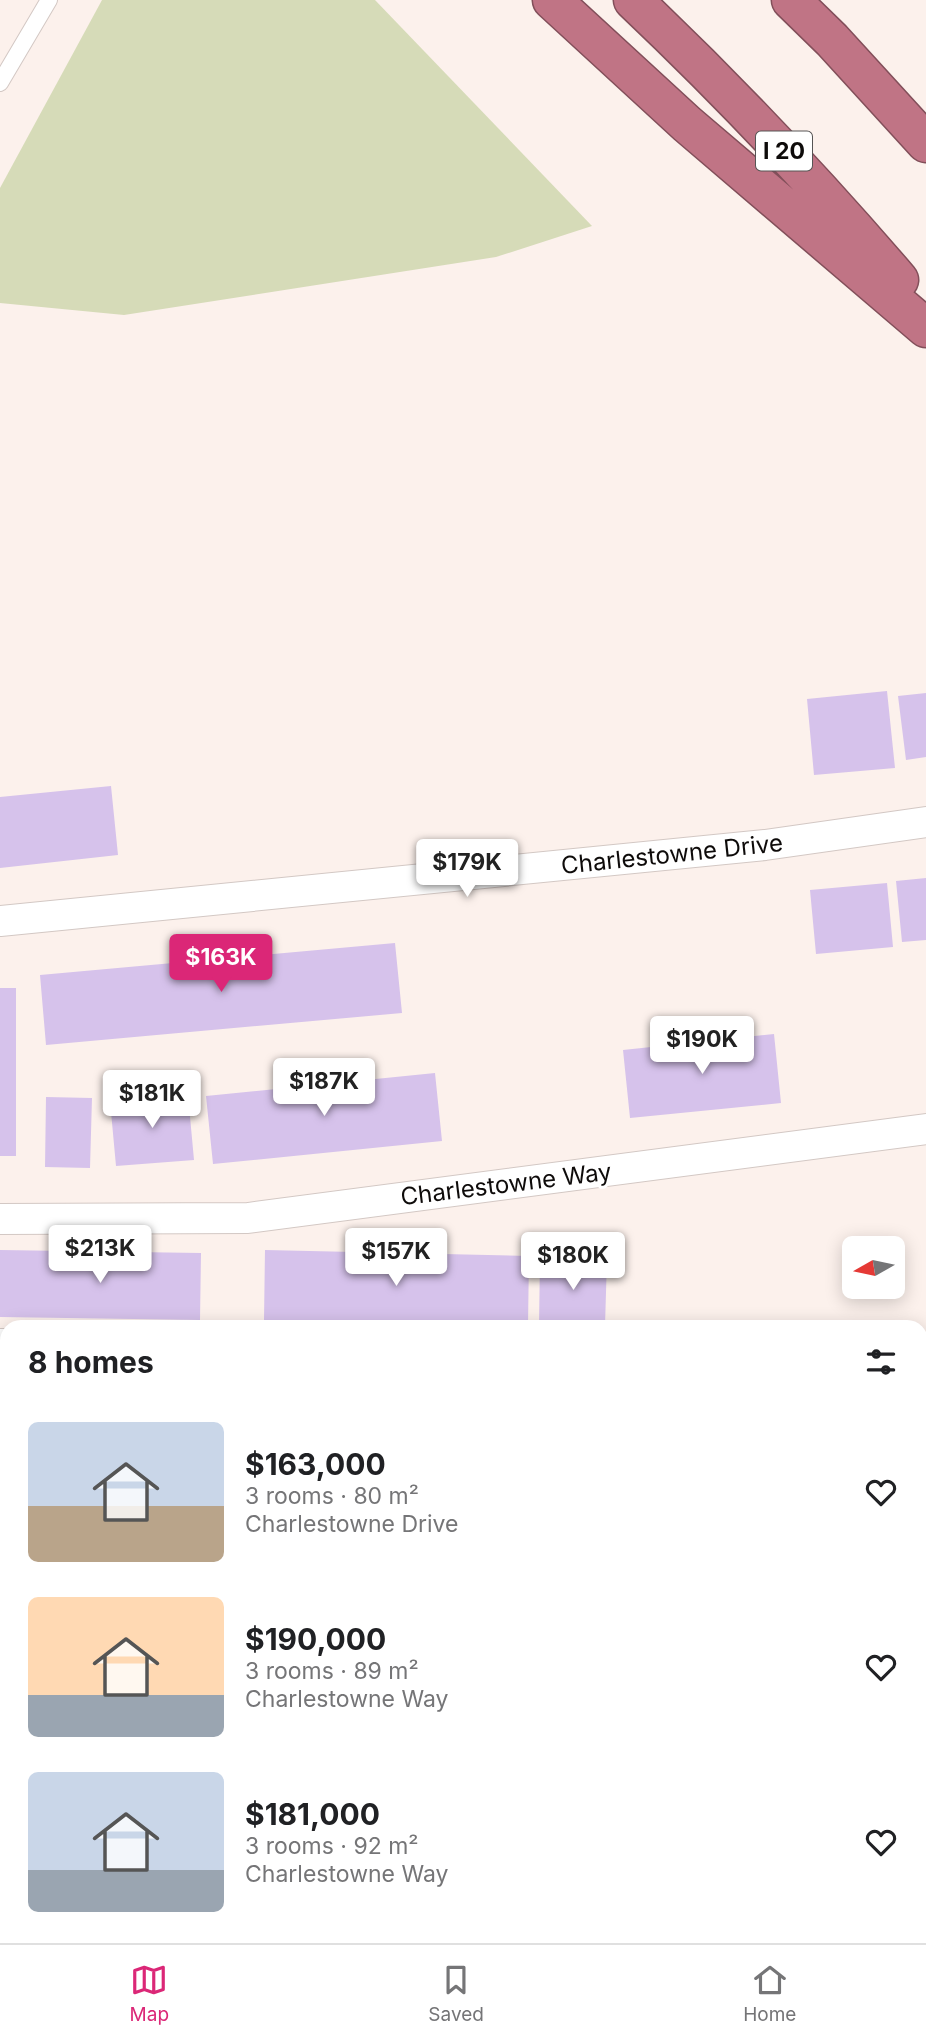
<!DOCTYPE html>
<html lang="en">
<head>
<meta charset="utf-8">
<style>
  body { margin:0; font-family:Inter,sans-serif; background:#f2f2f2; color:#202124; height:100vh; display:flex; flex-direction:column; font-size:26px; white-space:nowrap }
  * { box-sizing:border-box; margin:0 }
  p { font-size:23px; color:#757577 }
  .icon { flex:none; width:38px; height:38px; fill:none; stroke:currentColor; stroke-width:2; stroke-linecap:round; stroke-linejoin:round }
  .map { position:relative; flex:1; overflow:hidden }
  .sheet { position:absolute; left:0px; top:1320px; width:928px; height:625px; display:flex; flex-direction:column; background:#fff; border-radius:21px 21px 0 0; box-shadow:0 4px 18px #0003 }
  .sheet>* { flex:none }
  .needle { width:46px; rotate:261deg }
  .fabs { position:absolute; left:842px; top:1236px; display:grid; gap:14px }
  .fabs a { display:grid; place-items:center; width:63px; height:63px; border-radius:10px; background:#fff; box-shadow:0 4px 18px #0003; font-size:35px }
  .price { position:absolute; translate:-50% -60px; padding:0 16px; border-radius:7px; background:#fff; color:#222; font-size:23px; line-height:46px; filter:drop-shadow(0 2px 4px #0008) }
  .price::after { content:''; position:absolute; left:50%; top:42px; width:21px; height:16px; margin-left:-10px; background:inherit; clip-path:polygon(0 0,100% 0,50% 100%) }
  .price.active { background:#db2777; color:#fff }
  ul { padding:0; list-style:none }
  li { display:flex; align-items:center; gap:21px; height:175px; padding:0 28px }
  li span { display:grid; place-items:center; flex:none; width:196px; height:140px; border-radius:10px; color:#555 }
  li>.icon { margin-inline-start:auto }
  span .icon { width:84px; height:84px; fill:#fffc; stroke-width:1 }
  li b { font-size:30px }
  h2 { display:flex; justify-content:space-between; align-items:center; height:84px; padding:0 28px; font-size:30px }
  .tab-bar { display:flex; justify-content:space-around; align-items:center; height:98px; border-top:2px solid #e0e0e0; background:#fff; font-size:19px; color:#757577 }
  .tab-bar a { display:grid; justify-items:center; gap:4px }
  .tab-bar .active { color:#db2777 }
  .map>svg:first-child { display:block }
</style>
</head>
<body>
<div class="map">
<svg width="926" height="1943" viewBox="0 0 926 1943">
  <rect width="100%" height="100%" fill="#fcf1ec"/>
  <!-- green -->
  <path fill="#d6dbb8" d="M102 0H375L592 226 496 257 124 315 0 303V188Z"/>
  <!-- building -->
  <path fill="#d6c2eb" d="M887 691 895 768 814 775 807 699Z
    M926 693V757L906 760 898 696Z
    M111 786 118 855 0 868V797Z
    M926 878V940L902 942 896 881Z
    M887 883 893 947 816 954 810 890Z
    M395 943 402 1013 46 1045 40 975Z
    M0 988H16V1156H0Z
    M774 1034 781 1103 630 1118 623 1050Z
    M435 1073 442 1141 213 1164 206 1096Z
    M188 1095 194 1160 116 1166 110 1101Z
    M46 1097 92 1098 90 1168 45 1167Z
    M0 1250 201 1253 200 1320 0 1317Z
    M265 1250 529 1256 528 1325 264 1320Z
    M540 1257 607 1259 605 1326H539Z
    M0 1348H7V1393H0Z
    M0 1424 7 1425V1486H0Z"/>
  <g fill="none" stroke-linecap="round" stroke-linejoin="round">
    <!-- service casing -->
    <g stroke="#d3c8c4" stroke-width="18">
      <path id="service" d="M0 83 49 0
        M0 1337H7
        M0 1413H7
        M0 1502H7"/>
    </g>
    <!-- minor casing -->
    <g stroke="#d3c8c4" stroke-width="32">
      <path id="minor" d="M0 921 765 845 926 822
        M0 1219 248 1218 926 1129
        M0 1862 7 1863"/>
    </g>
    <!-- motorway casing -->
    <g stroke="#824f5a" stroke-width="41">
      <path id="motorway" d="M552 0 687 124 926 328
        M633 0C727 89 815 182 899 280
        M791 0 832 40 926 143"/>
    </g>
    <!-- service -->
    <use href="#service" stroke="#fff" stroke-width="16"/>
    <!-- minor -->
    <use href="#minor" stroke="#fff" stroke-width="30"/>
    <!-- motorway -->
    <use href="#motorway" stroke="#c07485" stroke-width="38"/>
  </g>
  <g text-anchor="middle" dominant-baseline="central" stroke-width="6" stroke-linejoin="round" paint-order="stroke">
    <!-- shield labels -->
    <rect fill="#fff" stroke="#565454" stroke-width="2" x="756" y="131.5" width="56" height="39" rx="5"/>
    <g font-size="23" font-weight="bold" fill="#0e0b0a">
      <text x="784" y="151">I 20</text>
    </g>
    <!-- street labels -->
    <g font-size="24" fill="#0e0b0a" stroke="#fff">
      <text transform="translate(672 854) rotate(-6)">Charlestowne Drive</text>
      <text transform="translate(506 1184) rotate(-7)">Charlestowne Way</text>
    </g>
  </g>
</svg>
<div class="fabs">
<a><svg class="needle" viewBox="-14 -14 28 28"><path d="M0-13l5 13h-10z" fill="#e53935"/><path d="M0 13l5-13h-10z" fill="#757577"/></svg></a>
</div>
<b class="price" style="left:467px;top:899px">$179K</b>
<b class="price active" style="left:221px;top:994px">$163K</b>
<b class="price" style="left:702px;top:1076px">$190K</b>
<b class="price" style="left:324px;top:1118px">$187K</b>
<b class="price" style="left:152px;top:1130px">$181K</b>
<b class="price" style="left:100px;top:1285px">$213K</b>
<b class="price" style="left:396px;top:1288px">$157K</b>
<b class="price" style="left:573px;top:1292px">$180K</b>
<section class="sheet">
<h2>8 homes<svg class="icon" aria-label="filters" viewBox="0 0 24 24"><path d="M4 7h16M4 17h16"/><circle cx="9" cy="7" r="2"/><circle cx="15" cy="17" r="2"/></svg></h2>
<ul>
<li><span style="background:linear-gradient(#c9d6e8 60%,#b9a48a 0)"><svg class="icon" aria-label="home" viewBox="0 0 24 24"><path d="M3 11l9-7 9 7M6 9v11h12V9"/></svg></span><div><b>$163,000</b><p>3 rooms · 80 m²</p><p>Charlestowne Drive</p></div><svg class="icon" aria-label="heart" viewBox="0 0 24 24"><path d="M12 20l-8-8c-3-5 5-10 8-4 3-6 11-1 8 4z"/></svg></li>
<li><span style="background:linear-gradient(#ffd9b3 70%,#9aa5b1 0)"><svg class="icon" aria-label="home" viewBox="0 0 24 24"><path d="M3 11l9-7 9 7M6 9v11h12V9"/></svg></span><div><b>$190,000</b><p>3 rooms · 89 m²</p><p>Charlestowne Way</p></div><svg class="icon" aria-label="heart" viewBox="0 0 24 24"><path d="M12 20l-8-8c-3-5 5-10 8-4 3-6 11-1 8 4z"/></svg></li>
<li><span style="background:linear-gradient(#c9d6e8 70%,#9aa5b1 0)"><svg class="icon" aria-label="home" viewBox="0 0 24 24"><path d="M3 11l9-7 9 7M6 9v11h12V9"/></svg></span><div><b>$181,000</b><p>3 rooms · 92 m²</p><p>Charlestowne Way</p></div><svg class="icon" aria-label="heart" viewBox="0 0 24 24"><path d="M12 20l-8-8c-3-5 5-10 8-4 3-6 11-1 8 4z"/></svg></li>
</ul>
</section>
</div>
<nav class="tab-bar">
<a class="active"><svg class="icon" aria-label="map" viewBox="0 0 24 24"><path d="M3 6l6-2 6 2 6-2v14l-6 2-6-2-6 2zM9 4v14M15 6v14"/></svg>Map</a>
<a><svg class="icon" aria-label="saved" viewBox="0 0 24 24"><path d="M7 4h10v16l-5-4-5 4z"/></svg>Saved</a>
<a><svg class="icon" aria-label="home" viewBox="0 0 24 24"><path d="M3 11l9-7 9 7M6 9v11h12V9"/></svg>Home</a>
</nav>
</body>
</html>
